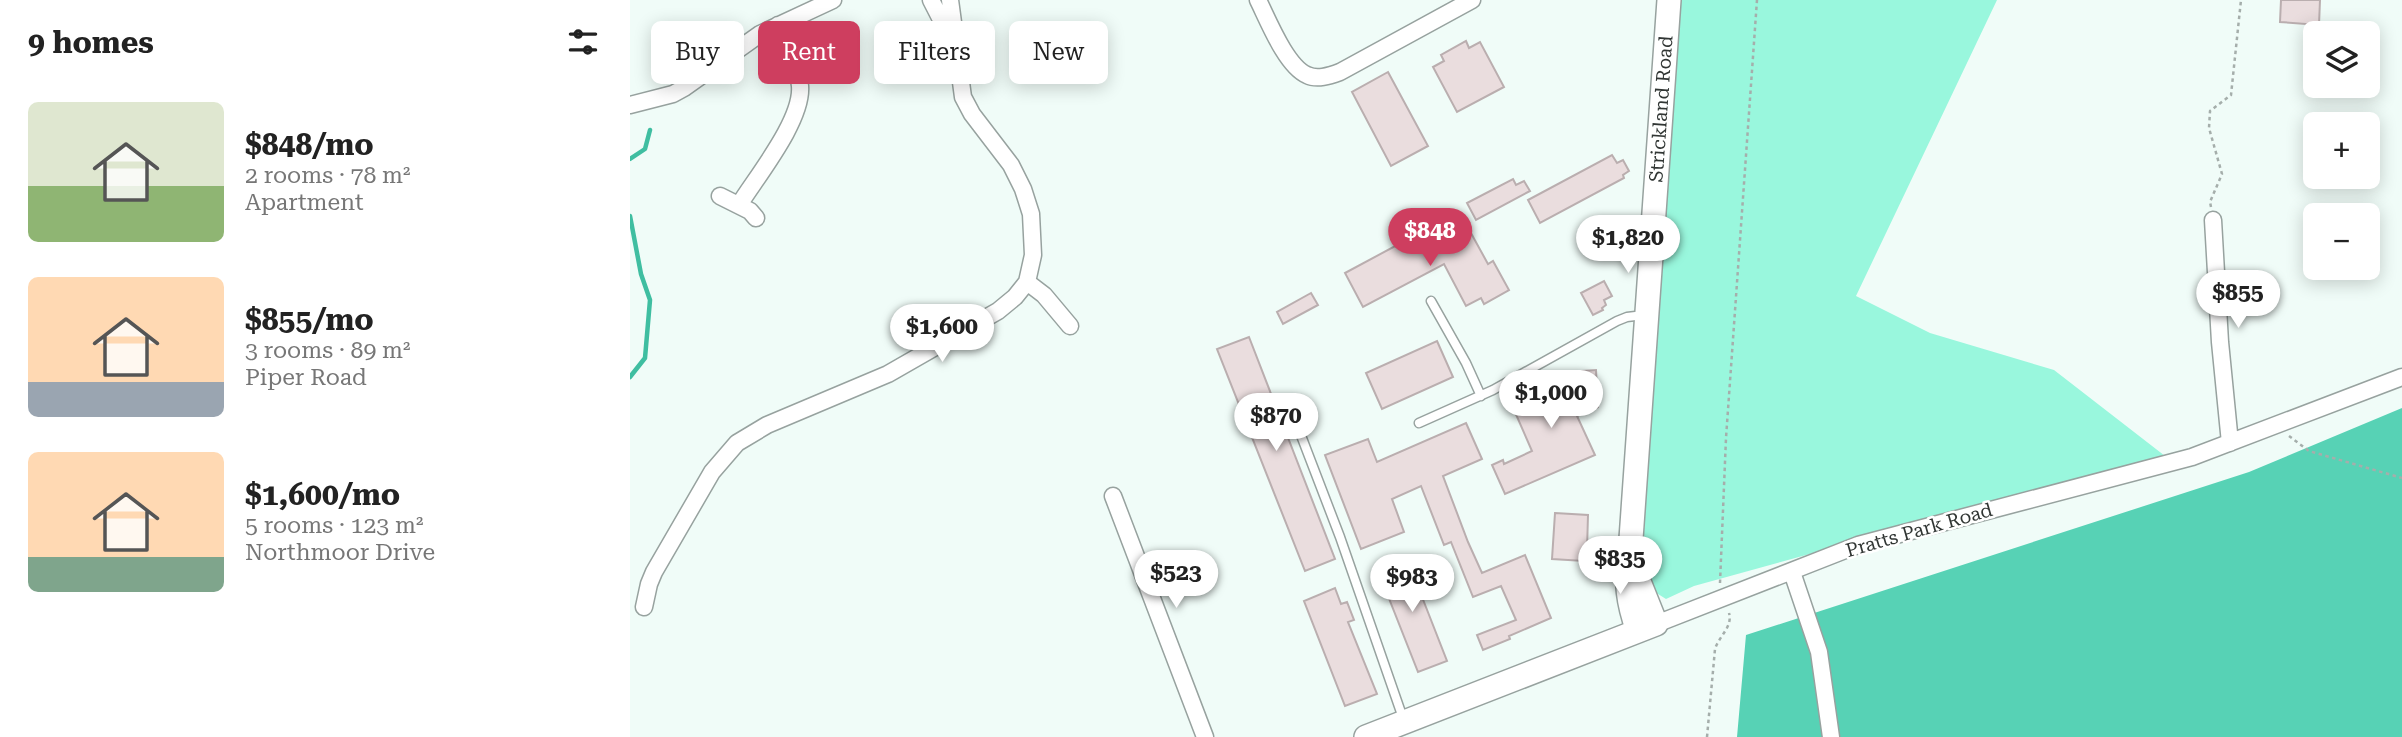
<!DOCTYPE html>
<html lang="en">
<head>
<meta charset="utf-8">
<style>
  body { margin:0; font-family:"Roboto Serif",serif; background:#f2f2f2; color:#222; height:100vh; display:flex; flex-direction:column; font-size:26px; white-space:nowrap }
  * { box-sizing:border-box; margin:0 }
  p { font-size:23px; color:#767676 }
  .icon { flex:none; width:38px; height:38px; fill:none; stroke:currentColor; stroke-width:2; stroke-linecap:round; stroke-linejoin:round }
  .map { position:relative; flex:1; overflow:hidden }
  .panel { display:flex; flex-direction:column; background:#fff; width:630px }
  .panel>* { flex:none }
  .hud { position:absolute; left:21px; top:21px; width:665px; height:63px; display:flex; gap:14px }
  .buttons { position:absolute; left:1673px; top:21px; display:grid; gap:14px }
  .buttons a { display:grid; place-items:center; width:77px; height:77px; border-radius:10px; background:#fff; box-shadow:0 4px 18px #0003; font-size:35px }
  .price { position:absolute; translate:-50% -60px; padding:0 16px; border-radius:24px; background:#fff; color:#222; font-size:23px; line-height:46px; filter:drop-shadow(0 2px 4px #0008) }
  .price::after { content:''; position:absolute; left:50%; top:42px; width:21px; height:16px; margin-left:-10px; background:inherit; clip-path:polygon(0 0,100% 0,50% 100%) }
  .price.current { background:#ce3e5f; color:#fff }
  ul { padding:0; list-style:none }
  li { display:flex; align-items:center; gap:21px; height:175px; padding:0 28px }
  li span { display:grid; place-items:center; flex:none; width:196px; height:140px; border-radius:10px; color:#555 }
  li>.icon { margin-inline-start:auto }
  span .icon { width:84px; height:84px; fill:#fffc; stroke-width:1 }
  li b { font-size:30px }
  h2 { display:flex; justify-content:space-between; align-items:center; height:84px; padding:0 28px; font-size:30px }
  .pill { padding:0 24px; border-radius:10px; background:#fff; box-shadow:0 4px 18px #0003; font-size:24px; line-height:63px }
  .pill.current { background:#ce3e5f; color:#fff }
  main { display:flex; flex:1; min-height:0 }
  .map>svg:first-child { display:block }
</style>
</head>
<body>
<main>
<section class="panel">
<h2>9 homes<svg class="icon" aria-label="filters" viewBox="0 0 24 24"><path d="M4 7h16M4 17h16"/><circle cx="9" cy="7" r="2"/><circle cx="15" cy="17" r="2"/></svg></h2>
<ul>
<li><span style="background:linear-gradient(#dfe7d0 60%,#8fb573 0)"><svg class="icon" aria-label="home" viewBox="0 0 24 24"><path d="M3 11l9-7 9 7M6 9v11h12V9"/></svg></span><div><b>$848/mo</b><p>2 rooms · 78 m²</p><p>Apartment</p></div></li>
<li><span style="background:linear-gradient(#ffd9b3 75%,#9aa5b1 0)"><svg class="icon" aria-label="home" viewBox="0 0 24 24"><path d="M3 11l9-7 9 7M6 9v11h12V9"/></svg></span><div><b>$855/mo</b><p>3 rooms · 89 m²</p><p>Piper Road</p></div></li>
<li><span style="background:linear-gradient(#ffd9b3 75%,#7fa58c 0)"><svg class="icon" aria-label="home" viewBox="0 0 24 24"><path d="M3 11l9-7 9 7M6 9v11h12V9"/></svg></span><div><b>$1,600/mo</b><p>5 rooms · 123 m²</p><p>Northmoor Drive</p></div></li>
</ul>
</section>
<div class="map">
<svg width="1772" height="737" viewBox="0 0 1772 737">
  <rect width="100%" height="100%" fill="#f0fcf8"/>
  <!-- green -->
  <path fill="#99f7dd" d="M1051 0H1367L1226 296 1300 333 1424 370 1535 456 1064 586 1036 599 1020 589 1010 562Z"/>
  <!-- forest -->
  <path fill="#57d2b5" d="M1772 408V737H1107L1116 635 1619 472Z"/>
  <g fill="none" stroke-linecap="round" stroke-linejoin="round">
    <!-- stream -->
    <path stroke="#3fbea1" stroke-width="4.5" d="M0 159 15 149 20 130
      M0 216 11 274 20 300 15 358 0 377"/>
  </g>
  <!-- building -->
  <path fill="#eaddde" stroke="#baaeaf" stroke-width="2" d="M1651 0H1690L1689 25 1650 22Z
    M836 41 839 48 850 42 874 87 827 112 803 67 814 61 811 55Z
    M758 72 798 146 761 166 722 92Z
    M982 155 987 163 993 160 999 171 993 175 994 178 910 223 898 200Z
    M883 179 886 185 894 181 900 191 846 220 837 203Z
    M836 224 858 264 863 261 879 290 854 304 851 298 836 306 814 264 733 307 715 273 797 229 803 242Z
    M974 281 982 296 974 300 976 305 972 308 973 310 963 315 951 293Z
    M681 293 688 305 653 324 647 312Z
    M619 337 705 559 675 571 587 349Z
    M807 341 823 377 752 409 736 373Z
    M966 370 968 407 947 416 965 455 875 494 862 465 873 460 874 464 902 451 881 403 952 371Z
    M836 423 852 459 813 476 838 542 852 573 895 555 921 618 879 636 880 639 853 650 847 635 886 620 871 586 843 597 821 542 814 545 791 486 762 499 774 532 731 549 695 455 738 439 747 462Z
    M925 513 958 515 957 550H955L954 561 922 559Z
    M776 556 817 661 788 672 747 568Z
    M705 588 711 604 717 602 724 620 718 622 747 694 715 706 674 601Z"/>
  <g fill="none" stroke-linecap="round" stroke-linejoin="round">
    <!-- lane casing -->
    <g stroke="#97a29f" stroke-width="11">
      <path id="lane" d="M801 301 836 363 851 396
        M789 423 863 390 987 321 997 317 1014 315
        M667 425 710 537 774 721"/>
    </g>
    <!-- street casing -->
    <g stroke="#97a29f" stroke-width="19">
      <path id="street" d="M301 0 323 43
        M628 0C638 20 656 66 677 75 687 80 699 76 710 72L842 0
        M0 105 43 94 54 88 130 34 203 0
        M90 196 120 211 126 218
        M109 205C127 176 173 120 170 86 168 65 156 45 148 25
        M1583 220 1590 342 1600 443
        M397 282 414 295 440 326
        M483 496 575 737
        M1162 572 1189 652 1201 737
        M14 607 19 584 24 572 82 472 107 443 137 425 258 374 368 311 385 297 397 282 403 255 401 214 393 189 381 165 342 114 333 97 320 0
        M1026 624 1228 545 1562 457 1772 377"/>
    </g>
    <!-- secondary casing -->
    <g stroke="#97a29f" stroke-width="26">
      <path id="secondary" d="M1008 631C998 603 995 582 1000 553L1039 0
        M736 737 1026 624 1004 569"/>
    </g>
    <!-- path -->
    <path stroke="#a5aeab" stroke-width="2.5" stroke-dasharray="3.5 3.5" stroke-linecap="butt" d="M1581 207 1580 202 1592 174 1579 128 1580 111 1601 95 1611 0
      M1659 436 1679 451 1772 478
      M1090 583 1096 438 1127 0
      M1077 737 1085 649C1089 636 1103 627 1099 613"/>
    <!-- lane -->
    <use href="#lane" stroke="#fff" stroke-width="8"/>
    <!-- street -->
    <use href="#street" stroke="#fff" stroke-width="16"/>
    <!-- secondary -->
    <use href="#secondary" stroke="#fff" stroke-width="23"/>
  </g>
  <g text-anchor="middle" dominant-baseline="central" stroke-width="5" stroke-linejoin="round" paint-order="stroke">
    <!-- street labels -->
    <g font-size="19" fill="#313634" stroke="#fff">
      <text transform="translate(1031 109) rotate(-86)">Strickland Road</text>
      <text transform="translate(1289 530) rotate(-16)">Pratts Park Road</text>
    </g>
  </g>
</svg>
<div class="buttons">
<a><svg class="icon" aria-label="layers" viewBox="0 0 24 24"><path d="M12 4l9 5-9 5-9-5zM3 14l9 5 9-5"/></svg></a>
<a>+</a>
<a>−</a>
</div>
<b class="price current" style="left:800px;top:268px">$848</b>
<b class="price" style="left:998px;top:275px">$1,820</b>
<b class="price" style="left:1608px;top:330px">$855</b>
<b class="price" style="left:312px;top:364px">$1,600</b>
<b class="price" style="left:921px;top:430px">$1,000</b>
<b class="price" style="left:646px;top:453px">$870</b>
<b class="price" style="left:990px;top:596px">$835</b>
<b class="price" style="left:546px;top:610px">$523</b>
<b class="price" style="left:782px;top:614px">$983</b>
<div class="hud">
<a class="pill">Buy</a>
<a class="pill current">Rent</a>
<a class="pill">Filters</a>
<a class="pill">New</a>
</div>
</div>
</main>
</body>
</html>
